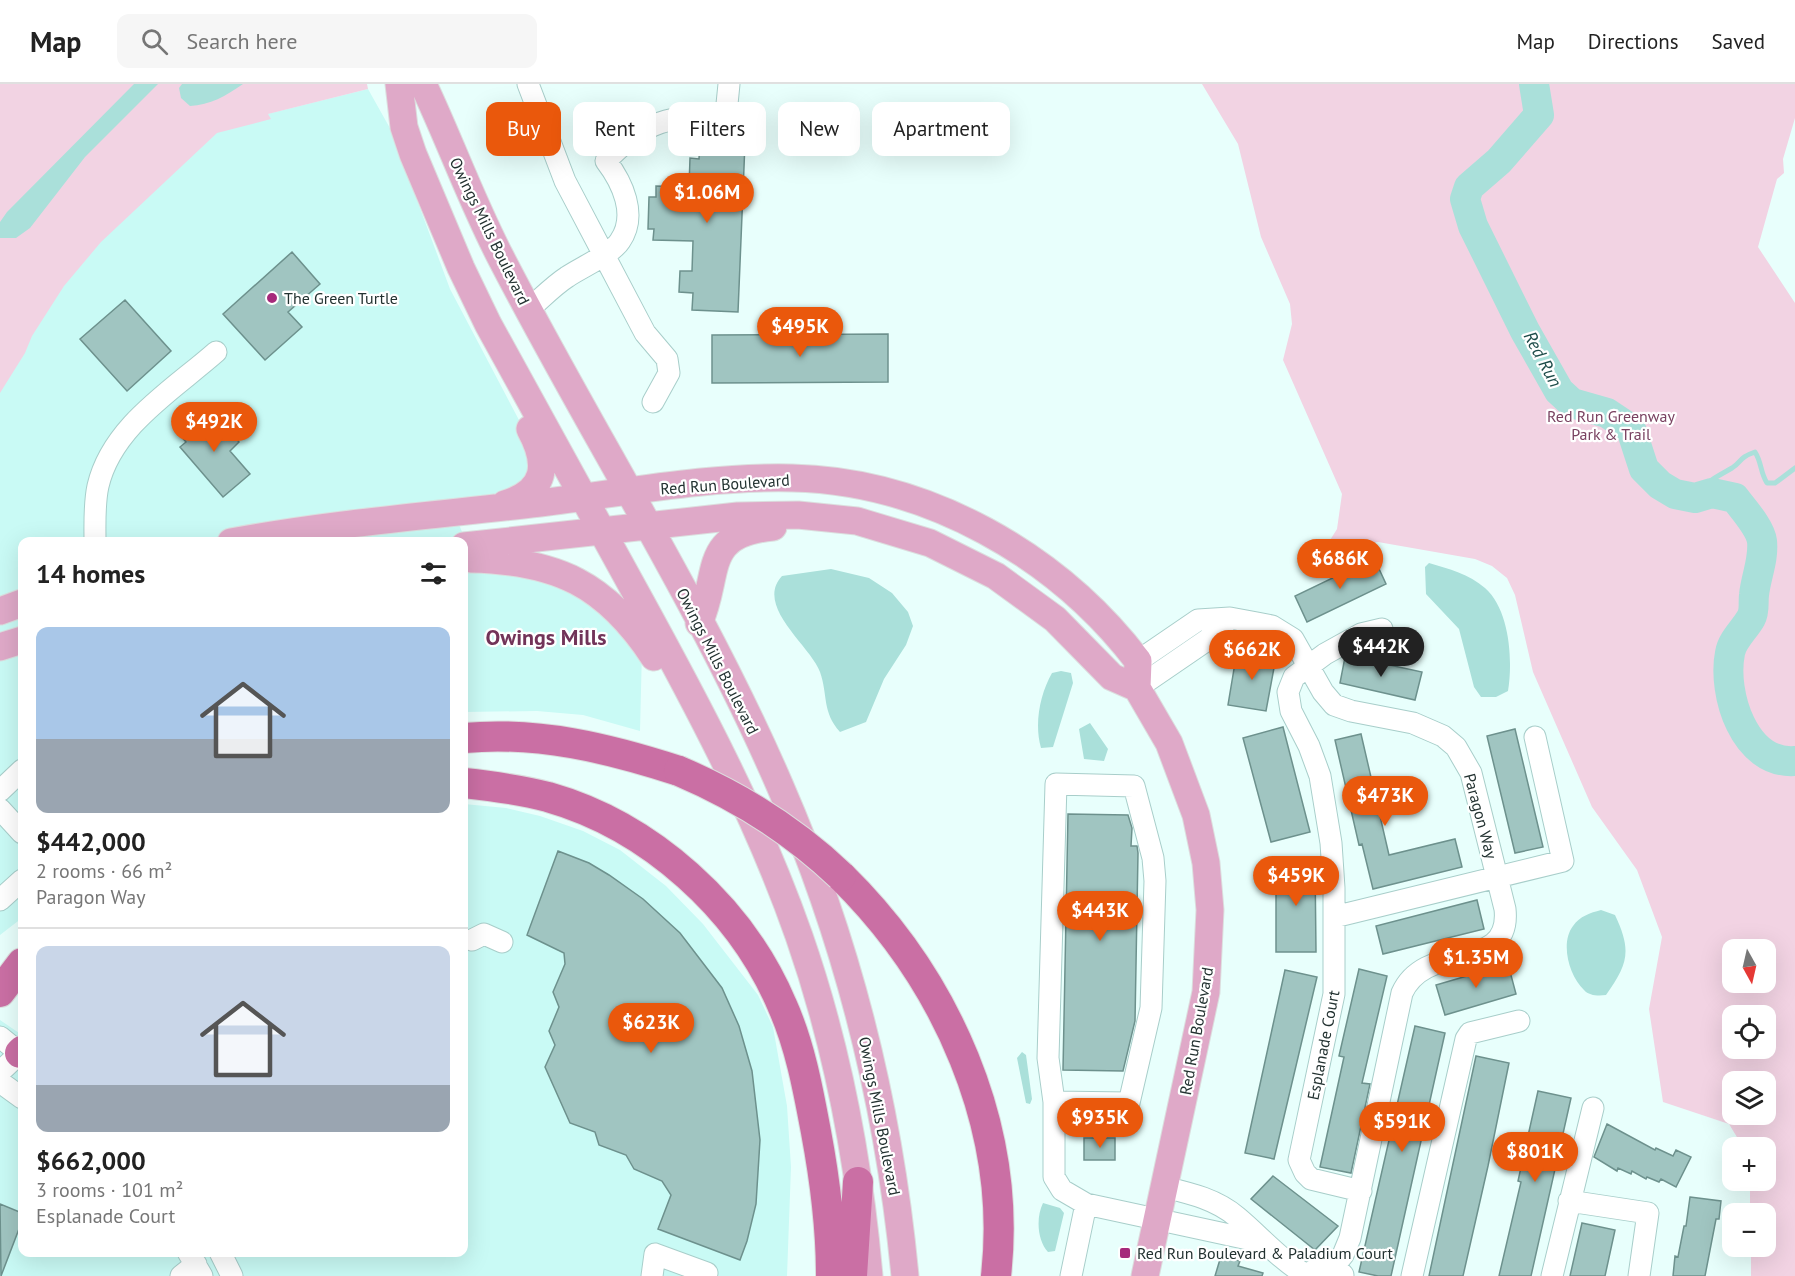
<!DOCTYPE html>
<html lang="en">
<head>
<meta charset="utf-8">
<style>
  body { margin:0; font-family:"PT Sans",sans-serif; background:#f6f6f6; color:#222; height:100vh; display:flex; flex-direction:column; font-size:22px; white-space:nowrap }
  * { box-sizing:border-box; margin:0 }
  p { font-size:20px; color:#767676 }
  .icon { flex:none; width:33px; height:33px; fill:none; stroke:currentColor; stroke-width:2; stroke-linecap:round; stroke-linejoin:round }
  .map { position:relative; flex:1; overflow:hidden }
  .sheet { position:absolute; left:18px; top:453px; width:450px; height:720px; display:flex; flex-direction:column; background:#fff; border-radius:12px; box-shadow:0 6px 24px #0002 }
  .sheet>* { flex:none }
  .guide { position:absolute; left:486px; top:18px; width:570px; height:54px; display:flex; gap:12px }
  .needle { width:39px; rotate:172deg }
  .controls { position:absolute; left:1722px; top:855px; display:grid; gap:12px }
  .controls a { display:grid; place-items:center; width:54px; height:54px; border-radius:12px; background:#fff; box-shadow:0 6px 24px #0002; font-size:30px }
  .price { position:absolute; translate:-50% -51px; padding:0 14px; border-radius:21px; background:#ea580c; color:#fff; font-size:20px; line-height:39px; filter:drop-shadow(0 2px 3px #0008) }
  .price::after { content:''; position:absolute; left:50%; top:36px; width:18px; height:14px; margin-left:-9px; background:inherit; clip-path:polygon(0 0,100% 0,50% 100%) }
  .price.active { background:#222; color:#fff }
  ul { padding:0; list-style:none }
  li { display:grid; align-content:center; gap:12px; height:318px; padding:0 18px }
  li+li { border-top:2px solid #e0e0e0 }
  li span { display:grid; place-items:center; height:186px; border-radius:12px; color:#555 }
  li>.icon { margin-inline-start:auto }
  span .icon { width:108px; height:108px; fill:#fffc; stroke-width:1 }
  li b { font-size:26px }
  h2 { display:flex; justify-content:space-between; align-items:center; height:72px; padding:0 18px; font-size:26px }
  .pill { padding:0 21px; border-radius:12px; background:#fff; box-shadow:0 6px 24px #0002; font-size:21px; line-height:54px }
  .pill.active { background:#ea580c; color:#fff }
  header { display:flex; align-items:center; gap:36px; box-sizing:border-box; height:84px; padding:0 30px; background:#fff; border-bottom:2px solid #e0e0e0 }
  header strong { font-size:28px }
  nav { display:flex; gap:33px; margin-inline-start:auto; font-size:21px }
  .search { width:420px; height:54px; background:#f6f6f6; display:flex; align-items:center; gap:15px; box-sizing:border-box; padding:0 21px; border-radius:12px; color:#767676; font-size:22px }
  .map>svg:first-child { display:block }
</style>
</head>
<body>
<header>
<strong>Map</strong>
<div class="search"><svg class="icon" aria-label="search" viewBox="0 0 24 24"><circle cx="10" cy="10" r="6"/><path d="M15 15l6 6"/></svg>Search here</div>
<nav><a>Map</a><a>Directions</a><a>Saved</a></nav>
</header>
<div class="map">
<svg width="1795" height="1192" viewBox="0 0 1795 1192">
  <rect width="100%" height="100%" fill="#e8fffc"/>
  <!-- built -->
  <path fill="#c9faf5" d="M231 1 251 34 368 5 391 46 450 205 529 355 534 379 518 406 451 421 476 482 570 504 642 566 640 647 583 631 537 627 464 628V458H22V834L0 851V212L90 104Z
    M464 720 506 724 540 732 583 747 620 766 666 802 703 840 758 911 773 943 787 1022 791 1083 787 1192H0V936L22 951V1168H464Z"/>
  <!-- green -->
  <path fill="#f2d3e3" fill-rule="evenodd" d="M0 0H367L368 5 268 30 271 35 217 49 101 158 64 202 32 252 25 269 0 309Z
    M1202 0H1795V34L1783 75 1784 89 1777 95 1758 163 1795 219V1192H1751V1163L1766 1162V1130L1750 1129V1097L1766 1096V1064L1743 1063 1729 1040 1663 1018 1649 925 1662 853 1637 786 1592 723 1533 588 1515 511 1507 494 1492 482 1475 475 1378 458 1327 461 1337 445 1342 410 1283 276 1292 240 1290 220 1261 153 1238 60ZM1732 866H1766V898H1732ZM1732 932H1766V964H1732ZM1732 998H1766V1030H1732Z"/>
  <!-- water -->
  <path fill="#aae0da" d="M134 0H158L85 73 30 144 16 154H0V138L7 128Z
    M182 0H243C226 12 210 21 190 22L181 14 179 4Z
    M1429 479C1449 485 1469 490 1485 504 1510 526 1513 577 1508 607L1496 613H1481L1474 603 1459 545 1426 510 1425 483Z
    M831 485 869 494 892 509 908 528 913 542 906 561 884 595 866 638 840 648C822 628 828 611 820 588 811 562 754 522 782 492Z
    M1061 587 1071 589 1073 599 1053 663 1041 664C1034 640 1040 610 1052 589Z
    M1090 639 1108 665 1104 677 1084 675 1079 645Z
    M1601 826 1615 831C1632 867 1628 880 1606 911 1599 912 1589 912 1584 906 1569 892 1560 859 1573 842 1580 832 1590 829 1601 826Z
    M1022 968 1026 971 1032 1015 1030 1020 1026 1019 1017 974Z
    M1043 1119 1060 1124 1064 1129 1055 1167 1048 1168C1037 1156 1036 1133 1043 1119Z"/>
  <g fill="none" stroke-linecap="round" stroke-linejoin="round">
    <!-- stream -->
    <path stroke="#aae0da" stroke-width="5" d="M1695 414C1709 395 1713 395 1732 384 1743 377 1738 374 1755 368 1762 379 1760 388 1767 399H1775L1795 384"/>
    <!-- river -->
    <path stroke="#aae0da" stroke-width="30" d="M1534 0 1539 31 1499 77 1469 103 1465 115 1473 142 1525 247 1559 307 1572 319 1607 329 1631 345 1644 385 1660 401 1675 410 1695 414 1712 409 1735 414C1743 425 1760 443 1762 457 1764 476 1756 492 1754 511 1753 518 1755 527 1751 534 1745 545 1732 556 1730 569 1722 609 1744 681 1795 677"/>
  </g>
  <!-- building -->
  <path fill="#a0c5c1" stroke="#6d918d" stroke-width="1.5" d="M700 58 745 59 738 228 692 226 693 209 679 208 680 187H692L693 157 653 156 654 145H648L649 113H656V102L689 103 690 74 699 75Z
    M292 168 320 200 288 228 302 243 265 276 223 230Z
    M125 216 171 267 127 307 80 255Z
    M888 250V298L712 299V251Z
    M201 332 218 334 239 358 230 367 250 390 223 413 180 363 186 358 179 350Z
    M1374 474 1386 500 1307 538 1295 512Z
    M1237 567 1276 573 1266 627 1228 621Z
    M1348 572 1422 588 1415 616 1340 599 1345 573Z
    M1283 643 1310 748 1271 758 1243 654Z
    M1515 645 1543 763 1515 769 1487 652Z
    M1361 650 1389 771 1455 755 1462 783 1373 805 1362 760 1359 761 1335 656Z
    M1068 730 1128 731 1132 744 1131 762H1137L1138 769 1135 937 1123 987 1063 986Z
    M558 767 589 779 609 791 643 815 680 849 722 904 739 942 752 987 760 1056 756 1120 747 1157 740 1176 658 1145 671 1111 662 1097 634 1085 626 1071 599 1061 595 1048 570 1039 545 983 555 961 549 947 559 923 553 908 565 880 564 869 527 851Z
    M1276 778H1315L1316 868H1276Z
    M1477 816 1484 845 1383 870 1376 842Z
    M1508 880 1516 910 1445 931 1436 901Z
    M1359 885 1387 892 1362 999 1370 1000 1351 1089 1320 1083 1344 973 1339 972Z
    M1285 886 1317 893 1274 1075 1245 1069Z
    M1415 942 1445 949 1391 1192H1378L1359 1188Z
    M1476 972 1509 979 1488 1082 1463 1192H1429Z
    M1538 1007 1571 1014 1531 1192H1499L1521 1098 1518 1097Z
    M1607 1040 1655 1066 1656 1064 1673 1072 1676 1066 1691 1073 1676 1103 1661 1095 1659 1098 1647 1093 1646 1095 1632 1087 1631 1090 1618 1084 1617 1087 1594 1073Z
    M1084 1054H1115V1076H1084Z
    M1273 1092 1338 1142 1315 1166 1251 1115Z
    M1690 1113 1721 1117 1719 1135H1716L1705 1192H1673L1675 1172 1678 1173 1684 1142H1686Z
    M0 1120 22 1129V1137L1 1192Z
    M1582 1139 1615 1146 1605 1192H1570Z
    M1221 1172 1240 1177 1238 1182 1263 1189 1262 1192H1215Z"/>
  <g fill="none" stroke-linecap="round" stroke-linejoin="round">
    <!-- minor casing -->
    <g stroke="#a8ceca" stroke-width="23">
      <path id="minor" d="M528 0 565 97 645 249 667 275 669 289 653 318
        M528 226C541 215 553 202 567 193 580 184 612 170 620 157 638 131 622 98 606 77 646 35 670 33 726 30L729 0
        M95 458C95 439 94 420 98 402 112 342 173 306 216 268
        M1138 577 1198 536 1230 534 1257 539 1272 542 1293 555 1323 608 1334 621 1351 627 1413 639 1443 652 1456 663 1471 689 1505 825C1512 890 1426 855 1402 909L1350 1154 1343 1171 1333 1183
        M1137 604 1210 554 1230 534
        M1056 700 1134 702 1153 774 1155 797 1151 924 1129 1019 1054 1018 1048 974Z
        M0 707 22 686
        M0 725 22 749
        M0 816 22 796
        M1334 833 1563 777 1535 653
        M472 856 484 850 502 858
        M0 953 22 971
        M0 988 20 969
        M0 998 22 1014
        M1054 1018V1093L1062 1106 1086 1120 1262 1158
        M1164 1103C1189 1109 1216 1115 1237 1133 1261 1153 1280 1176 1308 1192 1318 1179 1333 1178 1343 1191
        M1361 1107 1311 1095 1305 1089 1299 1076 1334 910V804L1331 759 1320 692 1309 662 1291 627 1288 608 1294 593 1325 570 1361 550 1382 545
        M1569 1117 1648 1129 1639 1192
        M188 1168 202 1192
        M220 1168 232 1192
        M181 1192 196 1180
        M652 1192 655 1170 707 1189
        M1071 1192 1086 1120
        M1412 1192 1466 955 1470 949 1519 937
        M1552 1192 1593 1024"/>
    </g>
    <!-- major casing -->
    <g stroke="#dcdede" stroke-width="29">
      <path id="major" d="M399 0 404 43 413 70 461 184 488 240C538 330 587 420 636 509 697 620 757 732 799 852 837 961 859 1077 869 1192
        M423 0C450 57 471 116 500 172 591 349 701 519 780 702 848 858 889 1023 905 1192
        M505 420C547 407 549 380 530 345
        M231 458C333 439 437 431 540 419 623 409 708 392 792 394 927 397 1057 471 1138 577L1137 604 1169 659 1196 731 1206 779 1210 826 1206 908 1145 1192
        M464 462 738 432 798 431 857 437 930 459 996 492 1055 535 1112 593 1137 604
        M471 475C557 477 606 500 654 573
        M0 527 22 519
        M699 539C721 490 700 450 773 443
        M0 563 22 556"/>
    </g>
    <!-- highway casing -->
    <g stroke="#dcdede" stroke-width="32">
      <path id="highway" d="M464 654C538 647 608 664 679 687
        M464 699C492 702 521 706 548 713 650 742 741 824 782 921 800 961 808 1005 816 1048 825 1096 831 1143 831 1192
        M841 792C946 895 1013 1043 996 1192
        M0 908 22 879
        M20 969 22 967
        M852 1192 858 1098"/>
    </g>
    <!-- minor -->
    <use href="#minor" stroke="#fff" stroke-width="21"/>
    <!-- major -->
    <use href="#major" stroke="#dfa9c8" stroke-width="27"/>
    <!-- highway -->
    <use href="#highway" stroke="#ca6fa4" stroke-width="30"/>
    <!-- highway-bridge casing -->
    <g stroke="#dcdede" stroke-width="32" stroke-linecap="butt">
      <path id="highway-bridge" d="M679 687C740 713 793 746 841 792"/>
    </g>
    <!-- highway-bridge -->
    <use href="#highway-bridge" stroke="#ca6fa4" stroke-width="30"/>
  </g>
  <!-- markers -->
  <g fill="#a6297b" stroke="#fff" stroke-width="2">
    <circle cx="272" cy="214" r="6"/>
    <rect x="1119" y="1163" width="12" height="12" rx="3"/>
  </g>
  <g text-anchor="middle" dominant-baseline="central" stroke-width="4.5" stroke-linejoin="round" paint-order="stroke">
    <!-- street labels -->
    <g font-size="16" fill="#233231" stroke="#fff">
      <text transform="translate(490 147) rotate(64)">Owings Mills Boulevard</text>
      <text transform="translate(725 400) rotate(-4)">Red Run Boulevard</text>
      <text transform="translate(718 577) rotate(63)">Owings Mills Boulevard</text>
      <text transform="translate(1481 732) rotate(75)">Paragon Way</text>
      <text transform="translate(1196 947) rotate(-80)">Red Run Boulevard</text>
      <text transform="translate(1323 961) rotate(-79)">Esplanade Court</text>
      <text transform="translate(880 1032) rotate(79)">Owings Mills Boulevard</text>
    </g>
    <!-- poi labels -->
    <g font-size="16" fill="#233231" stroke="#fff" text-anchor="start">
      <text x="284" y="214">The Green Turtle</text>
      <text x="1137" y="1169">Red Run Boulevard &amp; Paladium Court</text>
    </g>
    <!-- park labels -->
    <g font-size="16" fill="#794261" stroke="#fff">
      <text x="1611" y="332">Red Run Greenway<tspan x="1611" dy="18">Park &amp; Trail</tspan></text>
    </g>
    <!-- water labels -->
    <g font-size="18" font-style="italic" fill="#1d4c49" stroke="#fff">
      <text transform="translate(1543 275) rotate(62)">Red Run</text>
    </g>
    <!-- district labels -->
    <g font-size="22" font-weight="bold" fill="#723459" stroke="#fff">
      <text x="546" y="553">Owings Mills</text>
    </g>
  </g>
</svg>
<div class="controls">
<a><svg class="needle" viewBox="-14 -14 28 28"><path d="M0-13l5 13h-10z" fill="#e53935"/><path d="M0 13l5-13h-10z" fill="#767676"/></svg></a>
<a><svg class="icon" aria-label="locate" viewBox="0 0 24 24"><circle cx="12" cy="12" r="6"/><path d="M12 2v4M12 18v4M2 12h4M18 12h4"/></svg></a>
<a><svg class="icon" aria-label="layers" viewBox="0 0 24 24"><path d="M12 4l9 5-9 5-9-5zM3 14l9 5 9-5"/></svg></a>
<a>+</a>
<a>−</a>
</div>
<b class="price" style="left:707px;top:140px">$1.06M</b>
<b class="price" style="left:800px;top:274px">$495K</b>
<b class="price" style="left:214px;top:369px">$492K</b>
<b class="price" style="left:1340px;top:506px">$686K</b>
<b class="price active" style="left:1381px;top:594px">$442K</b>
<b class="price" style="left:1252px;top:597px">$662K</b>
<b class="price" style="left:1385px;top:743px">$473K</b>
<b class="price" style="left:1296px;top:823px">$459K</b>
<b class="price" style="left:1100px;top:858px">$443K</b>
<b class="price" style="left:1476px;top:905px">$1.35M</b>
<b class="price" style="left:651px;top:970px">$623K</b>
<b class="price" style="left:1100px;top:1065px">$935K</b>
<b class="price" style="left:1402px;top:1069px">$591K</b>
<b class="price" style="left:1535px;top:1099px">$801K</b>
<div class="guide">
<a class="pill active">Buy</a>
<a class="pill">Rent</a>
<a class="pill">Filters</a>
<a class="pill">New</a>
<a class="pill">Apartment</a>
</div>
<section class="sheet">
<h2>14 homes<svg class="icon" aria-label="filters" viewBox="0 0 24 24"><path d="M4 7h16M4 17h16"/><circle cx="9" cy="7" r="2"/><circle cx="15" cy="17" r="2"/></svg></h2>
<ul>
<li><span style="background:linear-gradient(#a9c7e8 60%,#9aa5b1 0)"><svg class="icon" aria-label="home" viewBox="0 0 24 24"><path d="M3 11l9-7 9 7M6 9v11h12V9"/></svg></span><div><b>$442,000</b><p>2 rooms · 66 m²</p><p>Paragon Way</p></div></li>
<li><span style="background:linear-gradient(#c9d6e8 75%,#9aa5b1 0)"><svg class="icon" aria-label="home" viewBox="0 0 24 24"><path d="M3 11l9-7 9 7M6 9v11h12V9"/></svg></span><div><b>$662,000</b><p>3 rooms · 101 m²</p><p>Esplanade Court</p></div></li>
</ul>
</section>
</div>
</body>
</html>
